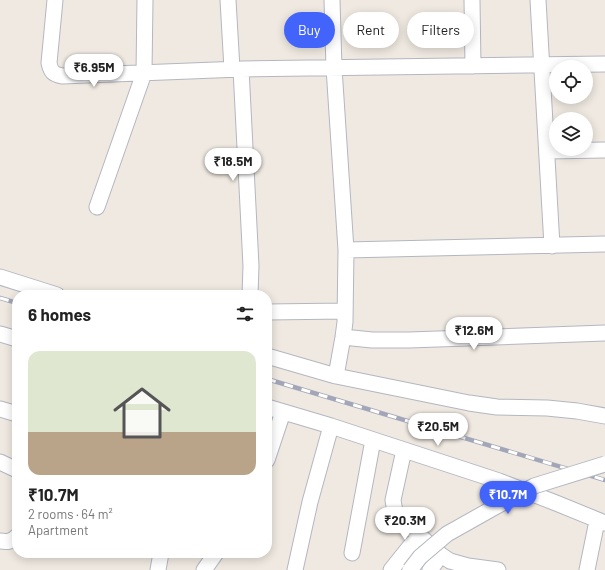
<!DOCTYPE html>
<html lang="en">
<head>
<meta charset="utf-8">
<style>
  body { margin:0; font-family:Barlow,sans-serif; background:#f6f6f6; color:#222; height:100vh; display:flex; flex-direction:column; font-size:15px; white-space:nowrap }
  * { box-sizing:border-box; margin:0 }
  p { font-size:13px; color:#767676 }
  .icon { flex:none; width:22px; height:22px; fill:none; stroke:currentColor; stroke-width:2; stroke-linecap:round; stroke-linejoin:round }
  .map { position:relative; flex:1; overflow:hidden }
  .details { position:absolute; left:12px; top:290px; width:260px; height:268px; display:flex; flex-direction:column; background:#fff; border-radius:16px; box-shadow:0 2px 10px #0003 }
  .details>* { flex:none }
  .hud { position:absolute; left:284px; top:12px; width:261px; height:36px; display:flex; gap:8px }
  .tools { position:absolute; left:549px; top:60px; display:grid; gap:8px }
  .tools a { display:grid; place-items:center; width:44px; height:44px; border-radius:50%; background:#fff; box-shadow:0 2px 10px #0003; font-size:20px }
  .price { position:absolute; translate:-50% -34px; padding:0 9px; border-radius:14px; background:#fff; color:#222; font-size:13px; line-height:26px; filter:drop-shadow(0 1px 2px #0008) }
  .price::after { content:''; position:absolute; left:50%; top:24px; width:12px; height:9px; margin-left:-6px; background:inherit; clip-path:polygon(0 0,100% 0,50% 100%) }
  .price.current { background:#4264fb; color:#fff }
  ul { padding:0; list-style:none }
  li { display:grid; align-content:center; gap:8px; height:212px; padding:0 16px }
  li+li { border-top:1px solid #e0e0e0 }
  li span { display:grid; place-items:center; height:124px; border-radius:12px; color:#555 }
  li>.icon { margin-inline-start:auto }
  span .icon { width:72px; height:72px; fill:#fffc; stroke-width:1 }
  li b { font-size:17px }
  h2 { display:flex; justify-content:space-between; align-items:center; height:48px; padding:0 16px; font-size:17px }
  .pill { padding:0 14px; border-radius:18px; background:#fff; box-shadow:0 2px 10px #0003; font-size:14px; line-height:36px }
  .pill.current { background:#4264fb; color:#fff }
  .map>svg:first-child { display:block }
</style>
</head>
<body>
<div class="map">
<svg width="605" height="570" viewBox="0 0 605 570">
  <rect width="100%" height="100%" fill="#efe9e1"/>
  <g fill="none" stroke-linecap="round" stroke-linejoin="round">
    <!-- minor casing -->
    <g stroke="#b4b7c1" stroke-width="17">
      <path id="minor" d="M55 0 49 63C51 72 53 74 62 76L241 69 605 64
        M228 0 232 69
        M332 0 334 68 346 250 345 322 343 337 336 376
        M472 0 473 66
        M538 0 552 246
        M241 69 251 266 250 295
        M547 151 605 150
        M97 207 144 73 145 0
        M346 250 605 244
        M0 277 57 295
        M267 312 345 311
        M0 334 17 339
        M343 337 372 340H409L605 333
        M267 356 336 376 469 403 497 407 547 408 577 411 605 416
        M267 407 331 426 499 481 556 503 605 523
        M0 409 17 414
        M404 450 393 500 395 512 400 520 419 535 441 555 450 561 468 566 498 570
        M267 460 283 412
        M0 462 17 470
        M0 541C7 542 12 542 17 536
        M352 553 373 440
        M158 570 161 553
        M204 570 216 553
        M295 570 310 502 331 426
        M391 570 419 535
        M430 570 441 555
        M587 570 597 521"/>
    </g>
    <!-- minor -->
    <use href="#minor" stroke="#fff" stroke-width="15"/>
    <!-- rail casing -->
    <g stroke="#a3a6b8" stroke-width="4.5">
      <path id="rail" d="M0 298 17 303
        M267 379 605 480"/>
    </g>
    <!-- rail -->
    <use href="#rail" stroke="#fff" stroke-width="3" stroke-dasharray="9" stroke-linecap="butt"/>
    <!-- minor-bridge casing -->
    <g stroke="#b4b7c1" stroke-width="17" stroke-linecap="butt">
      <path id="minor-bridge" d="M410 570 420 557 447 534 495 507 534 486 605 464"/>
    </g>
    <!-- minor-bridge -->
    <use href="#minor-bridge" stroke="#fff" stroke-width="15"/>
  </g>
</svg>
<div class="tools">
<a><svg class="icon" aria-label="locate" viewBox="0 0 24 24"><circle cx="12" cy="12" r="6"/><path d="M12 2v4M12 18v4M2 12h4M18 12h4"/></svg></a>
<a><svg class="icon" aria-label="layers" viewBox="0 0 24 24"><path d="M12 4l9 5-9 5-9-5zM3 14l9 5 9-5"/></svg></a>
</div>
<b class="price" style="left:94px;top:88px">₹6.95M</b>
<b class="price" style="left:233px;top:182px">₹18.5M</b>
<b class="price" style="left:474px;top:351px">₹12.6M</b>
<b class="price" style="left:438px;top:447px">₹20.5M</b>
<b class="price current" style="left:508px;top:515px">₹10.7M</b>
<b class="price" style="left:405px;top:541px">₹20.3M</b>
<div class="hud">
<a class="pill current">Buy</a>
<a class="pill">Rent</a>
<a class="pill">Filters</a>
</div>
<section class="details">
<h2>6 homes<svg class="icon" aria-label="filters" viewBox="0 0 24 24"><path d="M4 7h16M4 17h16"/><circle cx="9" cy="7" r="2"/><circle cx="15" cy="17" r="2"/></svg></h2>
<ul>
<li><span style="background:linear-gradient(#dfe7d0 65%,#b9a48a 0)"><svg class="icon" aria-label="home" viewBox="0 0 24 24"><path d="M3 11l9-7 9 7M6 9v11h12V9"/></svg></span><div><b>₹10.7M</b><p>2 rooms · 64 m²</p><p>Apartment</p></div></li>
</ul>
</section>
</div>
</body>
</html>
